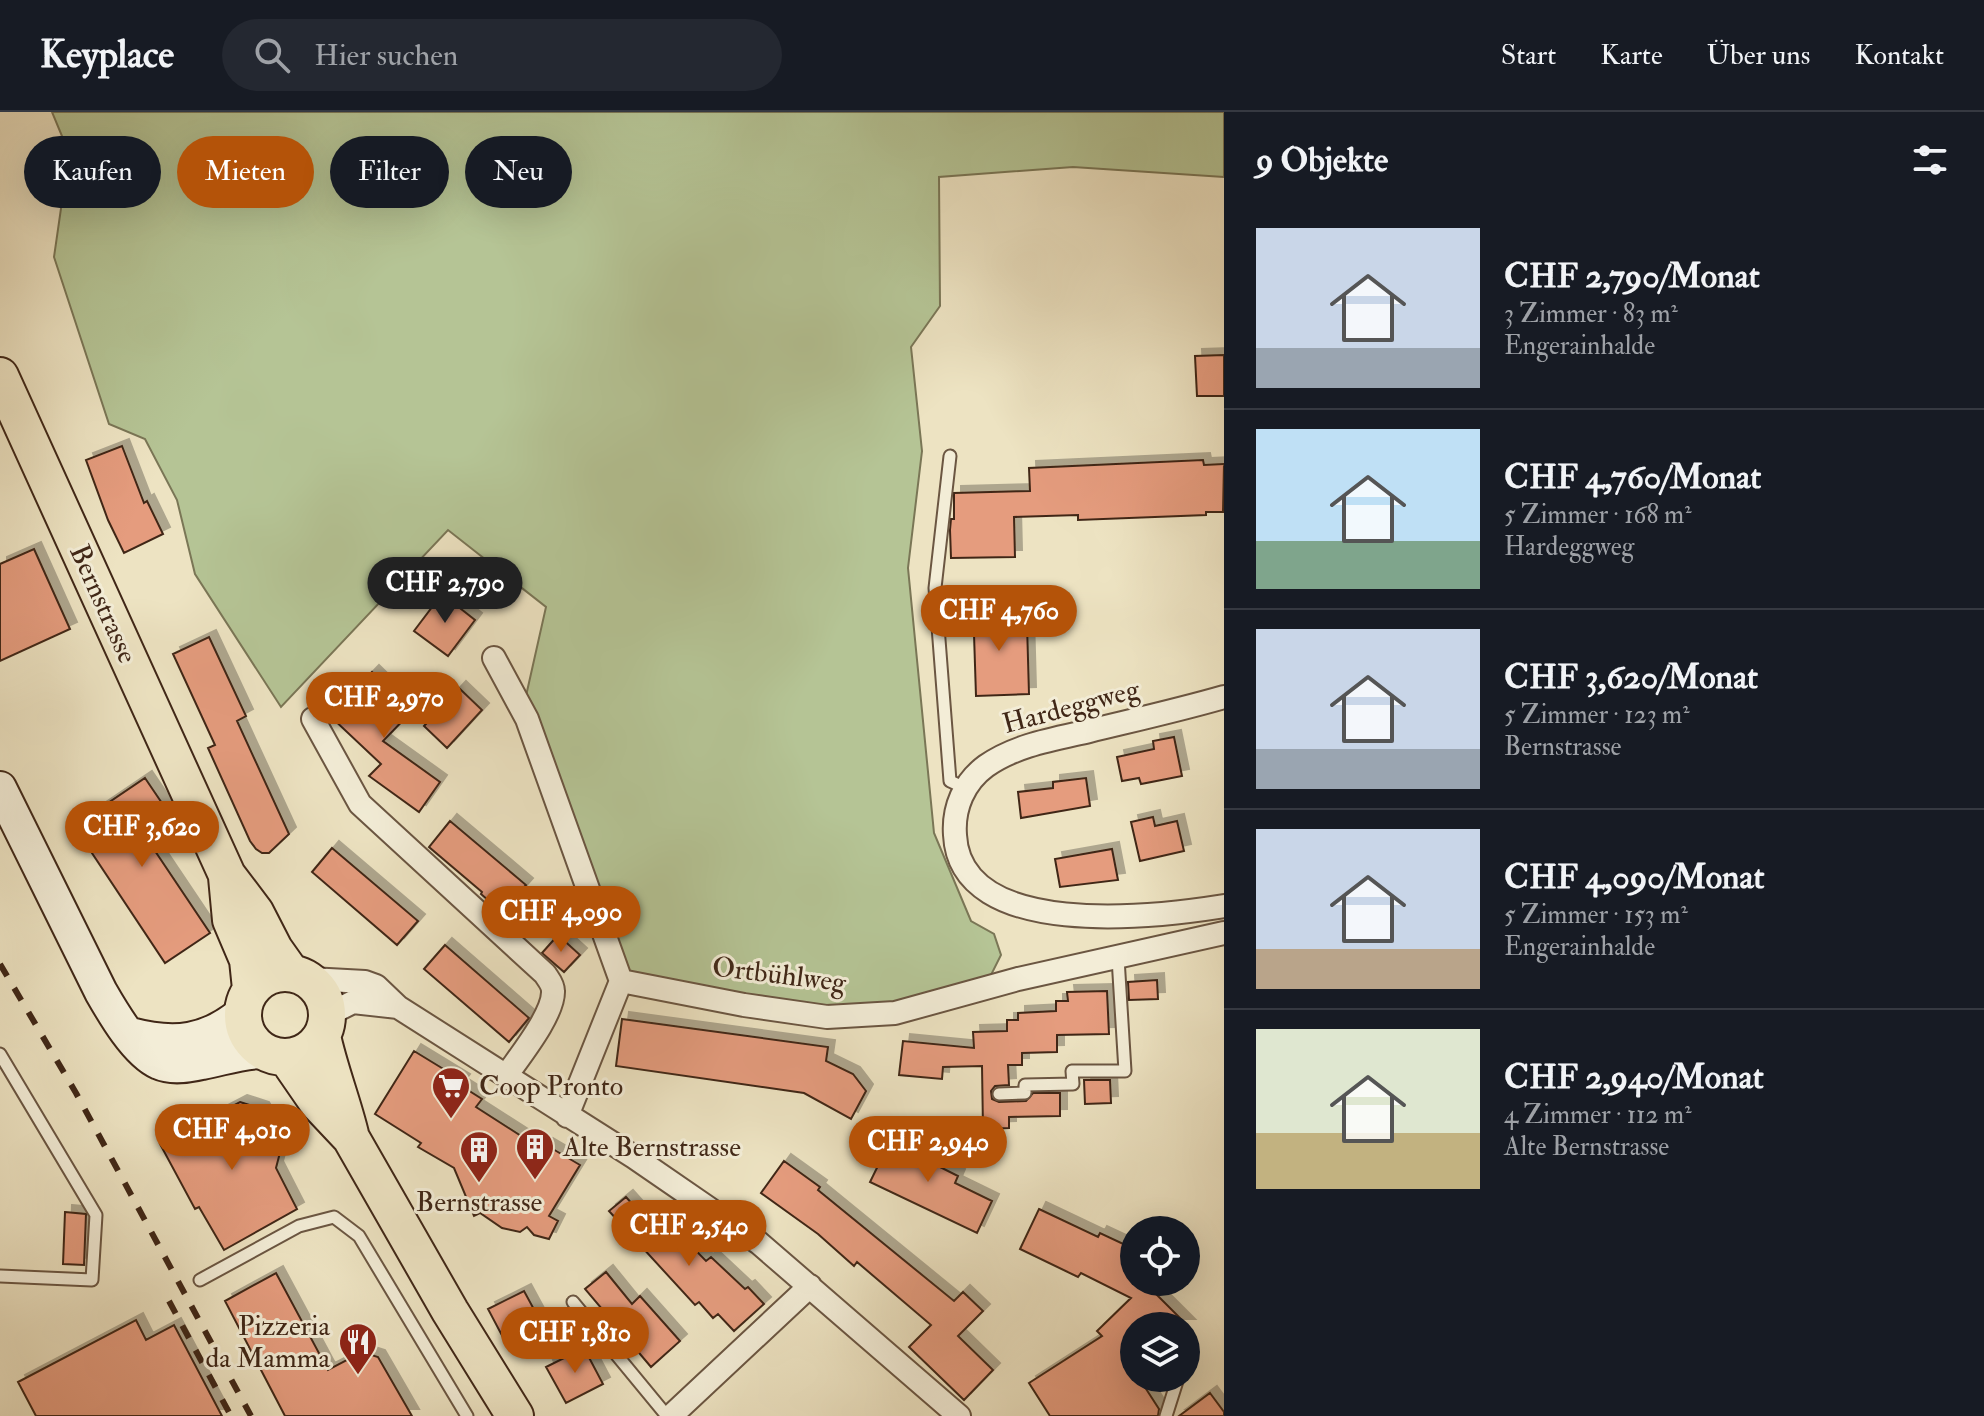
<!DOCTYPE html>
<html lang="de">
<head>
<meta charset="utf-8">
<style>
  body { margin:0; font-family:"IM FELL Double Pica",serif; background:#242831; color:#f1f3f6; height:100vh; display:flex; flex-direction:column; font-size:30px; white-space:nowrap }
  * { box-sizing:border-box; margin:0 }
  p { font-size:26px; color:#9ea1a6 }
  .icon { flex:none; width:44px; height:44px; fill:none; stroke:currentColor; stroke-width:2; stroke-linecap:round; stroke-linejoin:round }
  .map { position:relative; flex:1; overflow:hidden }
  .drawer { display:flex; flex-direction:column; background:#171b24; width:760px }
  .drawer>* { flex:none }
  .hud { position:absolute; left:24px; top:24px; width:760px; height:72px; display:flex; gap:16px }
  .buttons { position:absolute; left:1120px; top:1104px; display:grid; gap:16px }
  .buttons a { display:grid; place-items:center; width:80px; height:80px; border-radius:50%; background:#171b24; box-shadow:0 8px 32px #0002; font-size:40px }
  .price { position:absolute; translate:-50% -68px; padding:0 18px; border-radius:28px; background:#b45309; color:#fff; font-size:26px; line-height:52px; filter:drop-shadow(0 2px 4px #0008) }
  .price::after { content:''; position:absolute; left:50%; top:48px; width:24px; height:18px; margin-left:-12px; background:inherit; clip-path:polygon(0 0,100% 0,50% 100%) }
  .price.on { background:#222; color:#fff }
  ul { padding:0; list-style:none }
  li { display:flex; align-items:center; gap:24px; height:200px; padding:0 32px }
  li+li { border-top:2px solid #363941 }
  li span { display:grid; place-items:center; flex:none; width:224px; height:160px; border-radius:0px; color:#555 }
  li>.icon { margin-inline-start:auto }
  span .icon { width:96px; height:96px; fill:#fffc; stroke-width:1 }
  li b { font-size:34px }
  h2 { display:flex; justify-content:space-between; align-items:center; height:96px; padding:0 32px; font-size:34px }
  .pill { padding:0 28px; border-radius:36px; background:#171b24; box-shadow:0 8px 32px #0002; font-size:28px; line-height:72px }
  .pill.on { background:#b45309; color:#fff }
  header { display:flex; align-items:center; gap:48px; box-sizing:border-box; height:112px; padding:0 40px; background:#171b24; border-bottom:2px solid #363941 }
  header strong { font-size:38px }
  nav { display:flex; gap:44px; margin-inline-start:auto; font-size:28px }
  .search { width:560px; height:72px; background:#242831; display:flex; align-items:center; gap:20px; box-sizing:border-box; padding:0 28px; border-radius:44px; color:#9ea1a6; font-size:30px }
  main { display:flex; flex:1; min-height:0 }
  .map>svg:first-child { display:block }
</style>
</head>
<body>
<header>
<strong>Keyplace</strong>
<div class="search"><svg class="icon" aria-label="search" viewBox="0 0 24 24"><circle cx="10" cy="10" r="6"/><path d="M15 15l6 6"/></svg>Hier suchen</div>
<nav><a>Start</a><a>Karte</a><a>Über uns</a><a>Kontakt</a></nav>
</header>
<main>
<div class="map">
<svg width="1224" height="1304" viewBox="0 0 1224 1304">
  <defs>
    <filter id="shadow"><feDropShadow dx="7" dy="-7" stdDeviation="0" flood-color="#0004"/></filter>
  </defs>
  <rect width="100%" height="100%" fill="#ede3c2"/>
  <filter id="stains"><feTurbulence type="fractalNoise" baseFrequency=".0025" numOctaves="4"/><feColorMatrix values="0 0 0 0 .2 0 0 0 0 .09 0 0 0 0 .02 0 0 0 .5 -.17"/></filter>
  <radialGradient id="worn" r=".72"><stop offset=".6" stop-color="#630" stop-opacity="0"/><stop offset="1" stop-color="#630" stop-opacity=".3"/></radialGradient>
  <!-- green -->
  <path fill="#b5c495" stroke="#7a7656" stroke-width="2" d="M52 0H1224V65L1073 55 939 65 940 194 911 235 922 339 908 456 934 721 971 809 994 822 1001 843 990 865 894 894 827 898 627 861 526 584 546 495 448 418 281 595 195 462 177 388 145 327 109 312 54 145 69 41Z"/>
  <!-- building -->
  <path fill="#e59c7e" stroke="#402717" stroke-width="2" filter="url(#shadow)" d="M1224 243V284H1197L1195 244Z
    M122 334 144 391 147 389 163 422 124 441 108 408 86 348Z
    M1203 348 1204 353 1224 352 1223 400H1206V403L1078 408V403L1014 405 1015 445 951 446 950 418 951 407H954V381L1030 379 1029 356Z
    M34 437 70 517 0 549V452Z
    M442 482 475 508 448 544 414 519Z
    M1000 490 1001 513 1027 512 1029 582 976 584 973 491Z
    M209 525 246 604 237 609 289 722 269 741H262L256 737 250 729 208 636 215 633 173 542Z
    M372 560 412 599 383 629 440 670 419 700 369 664 381 652 330 604Z
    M459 576 482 598 447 636 424 614Z
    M1174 625 1182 664 1141 672 1139 666 1122 669 1117 645 1154 637 1153 629Z
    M145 666 170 703 143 721 210 821 165 851 74 714Z
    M1086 666 1090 694 1021 706 1018 680 1053 676V670Z
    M1153 705 1155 714 1177 709 1184 739 1140 749 1131 710Z
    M450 709 526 773 517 783 528 792 512 809 481 782 482 780 429 735Z
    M332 736 418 809 397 833 312 760Z
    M1112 737 1118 768 1060 775 1055 747Z
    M558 823 580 843 564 860 542 841Z
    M445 833 529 906 509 930 424 857Z
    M1157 868 1158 887 1129 888 1128 870Z
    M1107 879 1109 922 1057 923V940L1022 941V953H1008L1009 973 995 974 991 979 992 987 999 990 1026 989 1033 981H1060V1004L1009 1005V1016L983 1017 982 954 943 955 942 967 899 963 903 929 974 936 973 920 1007 919V908H1018V901L1056 899V889H1068L1067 880Z
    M622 907 828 935 826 949 853 962 866 979 851 1007 804 981 616 954Z
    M414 939 463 969 460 973 482 987 476 995 543 1038 546 1033 580 1053 549 1104 558 1109 549 1127 534 1123 527 1115 520 1120 502 1116 480 1101 474 1104 454 1056 418 1035 421 1031 375 1002Z
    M1084 968H1110L1111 991 1085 992Z
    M240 990 262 997 282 1033 276 1056 297 1097 224 1138 199 1095 195 1097 160 1032Z
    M895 1019 898 1023 938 1043 934 1052 958 1064 955 1071 992 1089 977 1121 870 1070Z
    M784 1049 820 1075 818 1078 954 1189 963 1180 983 1199 958 1224 993 1258 964 1288 909 1235 931 1213 857 1150 854 1154 818 1122 761 1081Z
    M626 1085 642 1103 646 1099 661 1115 668 1110 706 1149 711 1145 745 1177 748 1175 764 1192 734 1219 718 1202 713 1206 699 1190 695 1193 609 1099Z
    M1039 1097 1098 1125 1100 1121 1134 1137V1170H1144L1188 1214H1134V1266H1139L1159 1297 1158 1304H1050L1029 1271 1102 1224 1097 1219 1131 1186 1081 1161 1078 1165 1020 1137Z
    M65 1100 86 1102 84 1153 63 1152Z
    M606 1160 632 1192 640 1184 680 1229 651 1255 585 1177Z
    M276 1161 328 1258 362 1240 378 1245 412 1304H285L225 1189Z
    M524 1179 543 1214 507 1233 488 1197Z
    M136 1208 146 1228 174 1213 222 1304H36L18 1270Z
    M584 1236 603 1272 566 1291 546 1255Z
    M1210 1281 1224 1300V1304H1179Z"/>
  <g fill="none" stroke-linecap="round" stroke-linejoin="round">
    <!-- service casing -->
    <g stroke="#6b5642" stroke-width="15">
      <path id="service" d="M950 344 935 476 950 669 965 676
        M0 942 96 1103 92 1168 0 1164
        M999 982 1025 981V973L1073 972 1072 959H1125L1118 846
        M200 1168 299 1114 334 1105 359 1124 467 1304
        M573 1190 667 1304
        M1166 1304 1178 1266"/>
    </g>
    <!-- minor casing -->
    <g stroke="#6b5642" stroke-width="26">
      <path id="minor" d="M494 546 527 607 621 869
        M1224 585C1179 598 1134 608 1089 619 1054 627 1016 633 986 654 964 670 953 696 955 723 960 829 1155 805 1224 794
        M313 607 360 692 545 862C548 867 553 872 553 879 554 902 519 945 506 964
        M310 867 365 870 376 874 398 895 634 1045 759 1131 959 1304
        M621 869 744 893 827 905 895 901 1018 867 1224 821
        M327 903 353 890 398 895
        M567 1004 621 869
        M671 1304 810 1174"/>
    </g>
    <!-- secondary casing -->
    <g stroke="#402717" stroke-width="36">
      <path id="secondary" d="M0 676 101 880C113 901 136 941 159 951 172 957 189 954 202 951 223 947 242 940 263 940
        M130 922C175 934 207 930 243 900"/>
    </g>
    <!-- primary casing -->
    <g stroke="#402717" stroke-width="40">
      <path id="primary" d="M0 264 227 763 255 800 274 837 291 861
        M227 765 231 808 248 848 251 877
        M243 903a42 42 0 1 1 84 0a42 42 0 1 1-84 0Z
        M322 924C329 957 342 989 350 1022
        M287 946 318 991 351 1026 450 1199 515 1304"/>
    </g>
    <!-- service -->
    <use href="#service" stroke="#f3edd7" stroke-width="11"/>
    <!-- minor -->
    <use href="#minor" stroke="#f3edd7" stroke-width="22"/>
    <!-- secondary -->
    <use href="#secondary" stroke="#f3edd7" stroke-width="32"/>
    <!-- primary -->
    <use href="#primary" stroke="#ede3c2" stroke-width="36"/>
    <!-- rail -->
    <path stroke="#402717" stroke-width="6" stroke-dasharray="14 14" stroke-linecap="butt" d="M0 852 76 981 251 1304
      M169 1189 231 1304"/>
  </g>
  <!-- icons -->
  <defs>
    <g id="supermarket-pin" transform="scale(2)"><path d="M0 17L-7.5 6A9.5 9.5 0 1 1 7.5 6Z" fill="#8f2418" stroke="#f3edd7"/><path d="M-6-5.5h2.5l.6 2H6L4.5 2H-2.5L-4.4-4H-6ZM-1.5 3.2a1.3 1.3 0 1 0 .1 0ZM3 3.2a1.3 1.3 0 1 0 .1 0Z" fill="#fff"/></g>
    <g id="building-pin" transform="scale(2)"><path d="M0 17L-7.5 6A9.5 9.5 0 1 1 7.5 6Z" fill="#8f2418" stroke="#f3edd7"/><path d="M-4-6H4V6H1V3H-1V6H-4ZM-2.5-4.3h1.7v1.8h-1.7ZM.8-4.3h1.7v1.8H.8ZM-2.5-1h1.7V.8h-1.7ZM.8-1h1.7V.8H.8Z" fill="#fff"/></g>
    <g id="restaurant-pin" transform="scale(2)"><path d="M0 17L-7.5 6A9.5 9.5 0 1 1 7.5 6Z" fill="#8f2418" stroke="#f3edd7"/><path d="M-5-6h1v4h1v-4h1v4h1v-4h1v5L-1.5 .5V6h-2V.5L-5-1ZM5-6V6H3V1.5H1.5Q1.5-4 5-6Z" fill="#fff"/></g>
  </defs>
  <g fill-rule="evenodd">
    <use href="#supermarket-pin" x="451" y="974"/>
    <use href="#building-pin" x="535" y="1035"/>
    <use href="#building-pin" x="479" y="1038"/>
    <use href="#restaurant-pin" x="358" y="1230"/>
  </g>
  <g text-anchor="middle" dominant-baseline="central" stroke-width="6" stroke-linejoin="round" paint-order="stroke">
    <!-- street labels -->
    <g font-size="28" fill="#402717" stroke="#f3edd7">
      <text transform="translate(103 492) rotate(66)">Bernstrasse</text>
      <text transform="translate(1071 595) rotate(-15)">Hardeggweg</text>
      <text transform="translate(779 863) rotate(7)">Ortbühlweg</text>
    </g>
    <!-- poi labels -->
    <g font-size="28" fill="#402717" stroke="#f3edd7" text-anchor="start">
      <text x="479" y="974">Coop Pronto</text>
      <text x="563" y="1035">Alte Bernstrasse</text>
      <text x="479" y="1090" text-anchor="middle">Bernstrasse</text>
      <text x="330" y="1214" text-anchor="end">Pizzeria<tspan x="330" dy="32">da Mamma</tspan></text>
    </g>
  </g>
  <rect width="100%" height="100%" filter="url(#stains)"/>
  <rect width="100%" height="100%" fill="url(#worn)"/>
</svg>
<div class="buttons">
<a><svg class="icon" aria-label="locate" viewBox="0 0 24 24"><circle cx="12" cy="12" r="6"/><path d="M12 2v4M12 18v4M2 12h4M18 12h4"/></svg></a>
<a><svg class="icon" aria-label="layers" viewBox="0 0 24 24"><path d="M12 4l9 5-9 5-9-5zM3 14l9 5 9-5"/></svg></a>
</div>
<b class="price on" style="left:445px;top:513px">CHF 2,790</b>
<b class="price" style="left:999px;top:541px">CHF 4,760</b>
<b class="price" style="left:384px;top:628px">CHF 2,970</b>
<b class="price" style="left:142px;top:757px">CHF 3,620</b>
<b class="price" style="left:561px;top:842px">CHF 4,090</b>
<b class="price" style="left:232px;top:1060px">CHF 4,010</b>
<b class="price" style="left:928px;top:1072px">CHF 2,940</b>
<b class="price" style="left:689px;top:1156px">CHF 2,540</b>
<b class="price" style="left:575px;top:1263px">CHF 1,810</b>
<div class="hud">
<a class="pill">Kaufen</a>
<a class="pill on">Mieten</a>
<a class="pill">Filter</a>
<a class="pill">Neu</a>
</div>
</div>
<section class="drawer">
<h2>9 Objekte<svg class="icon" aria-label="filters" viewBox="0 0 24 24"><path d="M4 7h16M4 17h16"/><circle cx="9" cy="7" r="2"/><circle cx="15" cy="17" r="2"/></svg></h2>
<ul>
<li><span style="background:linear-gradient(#c9d6e8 75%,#9aa5b1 0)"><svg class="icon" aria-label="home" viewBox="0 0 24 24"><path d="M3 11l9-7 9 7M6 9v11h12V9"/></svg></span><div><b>CHF 2,790/Monat</b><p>3 Zimmer · 83 m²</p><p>Engerainhalde</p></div></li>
<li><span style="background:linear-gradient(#bfe0f5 70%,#7fa58c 0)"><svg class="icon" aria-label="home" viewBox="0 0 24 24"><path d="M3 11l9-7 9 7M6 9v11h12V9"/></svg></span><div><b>CHF 4,760/Monat</b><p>5 Zimmer · 168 m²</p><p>Hardeggweg</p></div></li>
<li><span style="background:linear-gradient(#c9d6e8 75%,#9aa5b1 0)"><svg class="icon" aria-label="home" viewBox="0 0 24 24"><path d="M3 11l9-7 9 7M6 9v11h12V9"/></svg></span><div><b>CHF 3,620/Monat</b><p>5 Zimmer · 123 m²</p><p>Bernstrasse</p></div></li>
<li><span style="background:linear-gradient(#c9d6e8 75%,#b9a48a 0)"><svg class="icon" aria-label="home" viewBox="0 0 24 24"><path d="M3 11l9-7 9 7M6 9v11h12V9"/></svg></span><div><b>CHF 4,090/Monat</b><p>5 Zimmer · 153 m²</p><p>Engerainhalde</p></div></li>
<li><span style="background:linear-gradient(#dfe7d0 65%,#c2b280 0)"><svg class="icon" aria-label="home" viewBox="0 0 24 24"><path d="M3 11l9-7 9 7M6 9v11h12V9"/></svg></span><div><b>CHF 2,940/Monat</b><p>4 Zimmer · 112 m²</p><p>Alte Bernstrasse</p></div></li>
</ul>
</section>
</main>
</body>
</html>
